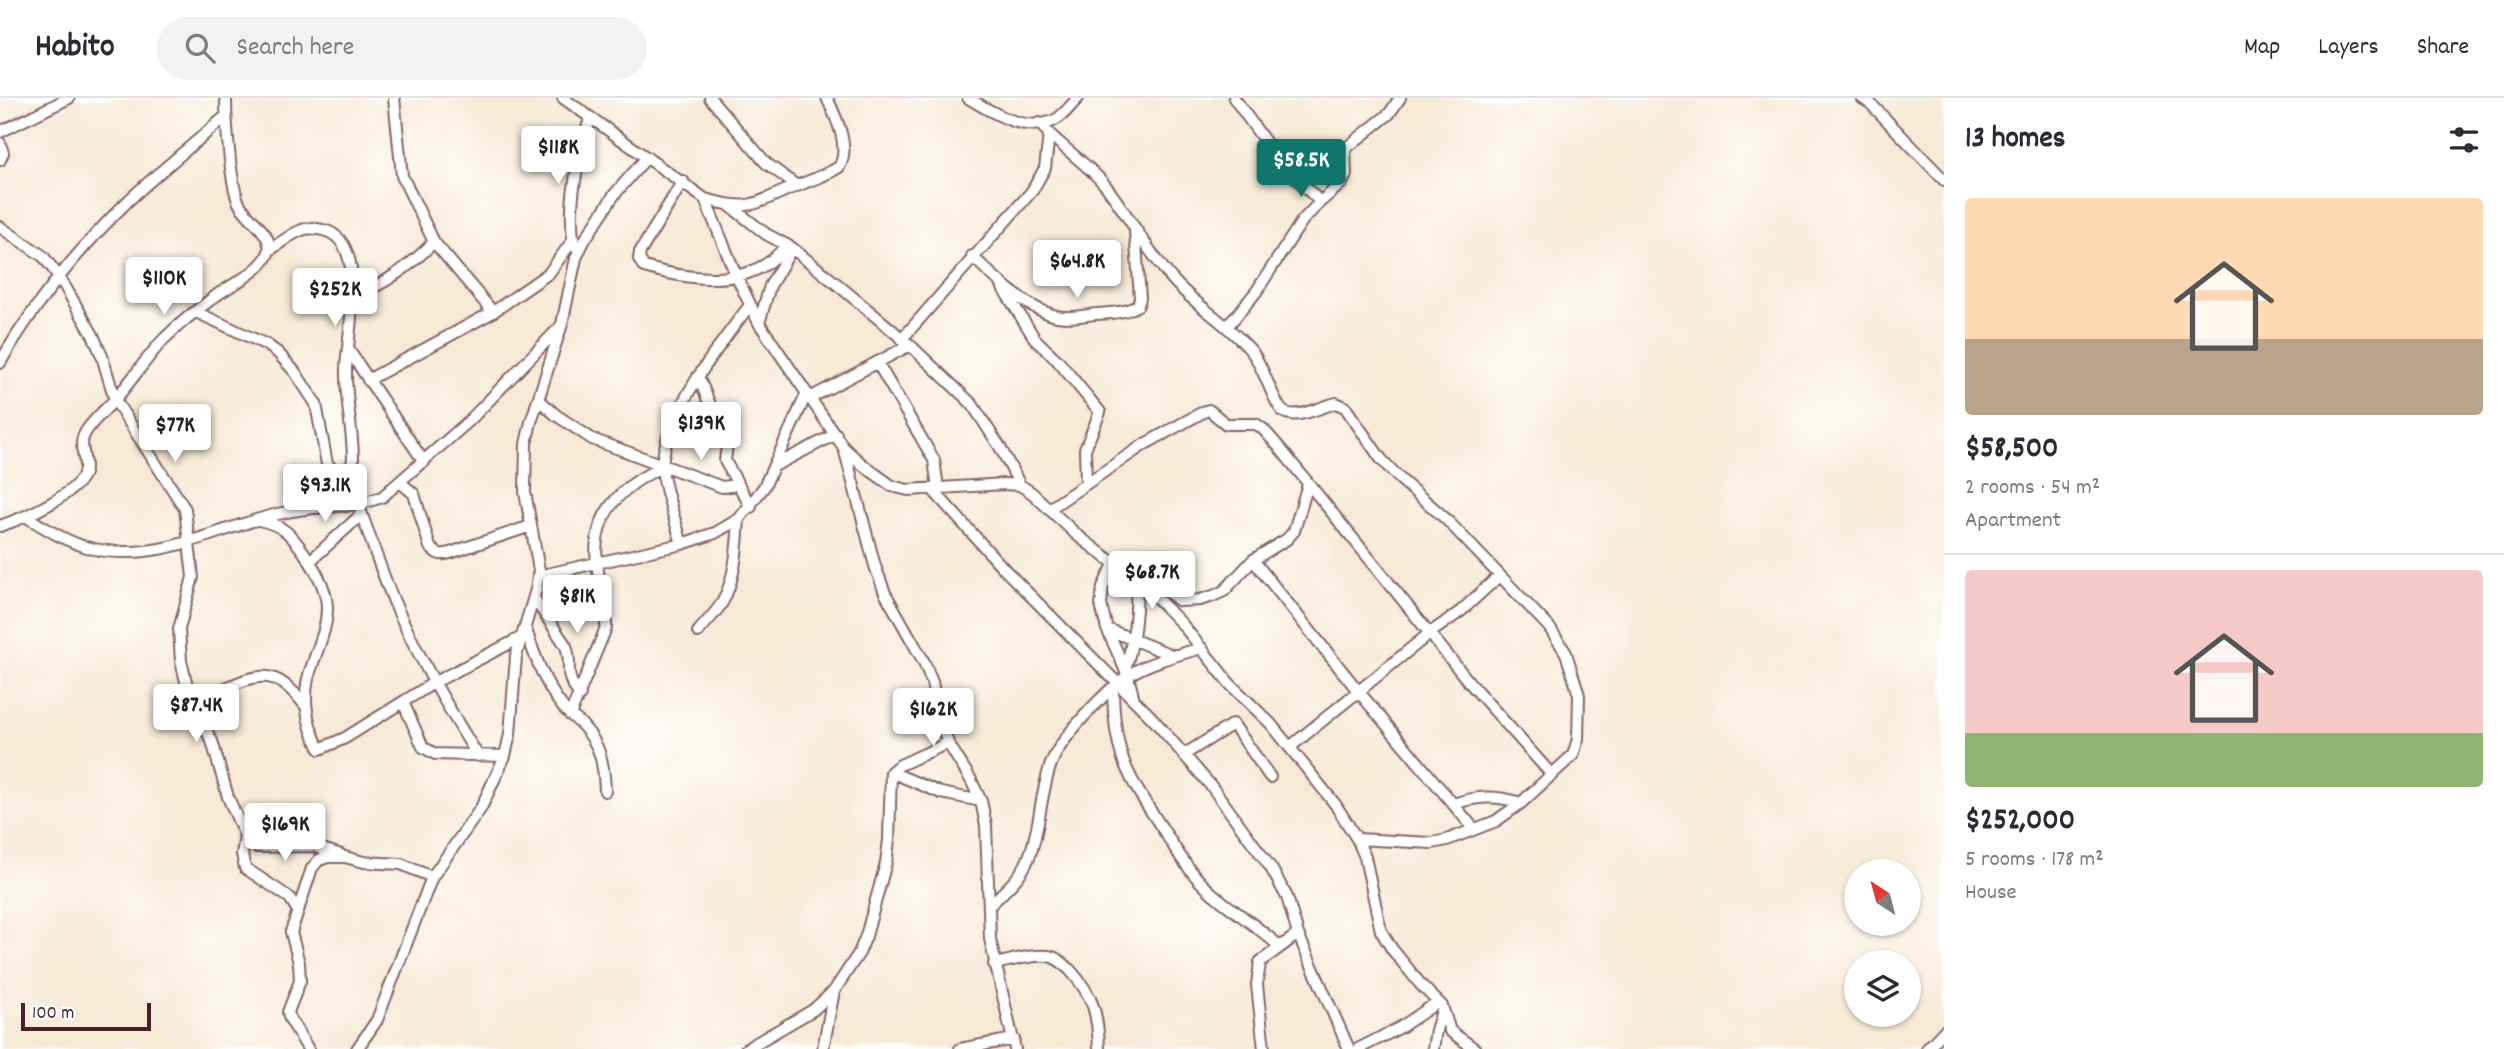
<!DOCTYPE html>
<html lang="en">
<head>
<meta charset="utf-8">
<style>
  body { margin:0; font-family:Dekko,sans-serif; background:#f2f2f3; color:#2b2b33; height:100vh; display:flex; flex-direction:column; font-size:26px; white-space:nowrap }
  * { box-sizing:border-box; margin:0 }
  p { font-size:23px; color:#7c7c81 }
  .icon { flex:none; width:38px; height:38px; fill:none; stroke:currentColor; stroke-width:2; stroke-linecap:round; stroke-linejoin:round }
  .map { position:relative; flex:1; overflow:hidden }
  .details { display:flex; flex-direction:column; background:#fff; width:560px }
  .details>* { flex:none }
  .needle { width:46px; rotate:324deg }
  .buttons { position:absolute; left:1844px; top:761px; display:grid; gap:14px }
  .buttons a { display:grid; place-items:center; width:77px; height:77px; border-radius:50%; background:#fff; box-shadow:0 2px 5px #0004; font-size:35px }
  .scale { position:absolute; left:21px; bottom:18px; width:130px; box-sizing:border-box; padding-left:7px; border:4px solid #4a1f2b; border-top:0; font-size:19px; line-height:24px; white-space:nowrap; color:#4a1f2b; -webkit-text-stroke:5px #fff; paint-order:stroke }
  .price { position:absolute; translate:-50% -60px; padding:0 16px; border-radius:7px; background:#fff; color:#222; font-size:23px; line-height:46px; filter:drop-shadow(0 2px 4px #0008) }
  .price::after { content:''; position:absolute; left:50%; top:42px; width:21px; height:16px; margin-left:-10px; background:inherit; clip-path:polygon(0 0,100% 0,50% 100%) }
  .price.current { background:#0f766e; color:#fff }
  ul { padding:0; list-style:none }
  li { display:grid; align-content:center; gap:14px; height:371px; padding:0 21px }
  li+li { border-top:2px solid #e1e1e2 }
  li span { display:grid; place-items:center; height:217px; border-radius:7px; color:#555 }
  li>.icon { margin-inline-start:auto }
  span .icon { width:126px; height:126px; fill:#fffc; stroke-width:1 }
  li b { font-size:30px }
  h2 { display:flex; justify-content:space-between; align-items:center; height:84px; padding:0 21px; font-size:30px }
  header { display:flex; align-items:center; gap:42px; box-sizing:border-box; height:98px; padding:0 35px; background:#fff; border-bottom:2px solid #e1e1e2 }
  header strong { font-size:33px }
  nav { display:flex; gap:38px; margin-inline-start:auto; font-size:24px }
  .search { width:490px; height:63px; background:#f2f2f3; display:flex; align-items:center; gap:18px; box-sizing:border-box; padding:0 24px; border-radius:38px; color:#7c7c81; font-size:26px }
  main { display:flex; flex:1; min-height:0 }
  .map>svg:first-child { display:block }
</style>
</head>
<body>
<header>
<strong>Habito</strong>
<div class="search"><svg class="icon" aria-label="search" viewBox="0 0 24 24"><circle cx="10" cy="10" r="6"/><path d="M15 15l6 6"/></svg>Search here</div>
<nav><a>Map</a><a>Layers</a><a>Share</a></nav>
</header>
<main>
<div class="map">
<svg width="1944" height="951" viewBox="0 0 1944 951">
  <rect width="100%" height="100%" fill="#fff"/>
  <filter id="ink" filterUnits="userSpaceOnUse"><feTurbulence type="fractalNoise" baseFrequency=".0143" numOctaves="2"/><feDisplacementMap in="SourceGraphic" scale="14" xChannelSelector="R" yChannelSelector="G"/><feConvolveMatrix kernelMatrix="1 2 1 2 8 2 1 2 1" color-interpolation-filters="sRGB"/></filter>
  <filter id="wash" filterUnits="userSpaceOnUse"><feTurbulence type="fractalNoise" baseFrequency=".00686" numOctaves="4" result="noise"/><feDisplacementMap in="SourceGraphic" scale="28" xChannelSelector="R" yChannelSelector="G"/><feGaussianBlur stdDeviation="1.57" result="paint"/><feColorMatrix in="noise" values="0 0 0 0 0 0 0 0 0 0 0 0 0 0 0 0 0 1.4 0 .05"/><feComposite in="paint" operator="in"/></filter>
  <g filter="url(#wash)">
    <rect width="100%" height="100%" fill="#f6ead6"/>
  </g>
  <g filter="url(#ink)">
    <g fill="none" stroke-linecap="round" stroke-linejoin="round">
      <!-- street casing -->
      <g stroke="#866667" stroke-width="14">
        <path id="street" d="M394 0 402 78 434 144 493 214
          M563 0 705 101 736 177 759 225 844 350 863 367 892 388 908 392 1005 386 1020 387 1032 395 1077 437 1150 493 1182 526 1230 586 1271 626 1335 706 1357 741 1365 759 1381 833 1392 851 1421 887 1442 908 1450 933 1475 951
          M710 0 766 65 797 88
          M968 0C992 14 1023 35 1053 23 1063 19 1070 8 1078 0
          M1234 0 1276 59 1320 104
          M1862 0 1870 5 1944 82
          M1039 25C1059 48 1086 64 1105 87 1129 118 1147 153 1173 182 1197 209 1229 226 1252 254 1263 267 1275 309 1284 314 1298 322 1322 308 1336 305L1345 309 1381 361 1400 381 1446 421 1549 529 1566 555 1579 597 1578 641 1573 657 1521 705 1496 723 1447 742 1432 745 1357 741
          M0 34 69 0
          M0 45 3 55 0 62
          M683 83 640 154 639 161 644 169C689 182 754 192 786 147
          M705 101C753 114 752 106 794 89 809 83 825 78 839 69 851 50 836 19 827 0
          M730 108 766 136 792 150 838 187 910 247 972 306 1000 349 1020 387
          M0 129 43 158 60 180 93 237 102 258 115 302 185 411 193 479 179 531 181 563 191 604 212 643 228 699 245 738 242 756 245 770 290 800 298 813
          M574 148C567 104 578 62 590 20
          M270 152C280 145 291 136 302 132 308 129 317 131 323 132 370 142 347 238 346 271 345 301 353 331 353 362L351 368 338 375
          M972 158C995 180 1026 211 1057 218 1069 221 1084 217 1096 216 1111 215 1126 215 1138 207L1140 200 1135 133
          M1003 190 1035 241 1058 263 1100 314 1085 351 1086 384
          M354 198C386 186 410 168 434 144
          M196 214 267 247 278 255 295 274 316 306 327 366 340 377 346 408
          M759 225 770 188 792 150
          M1227 229 1256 194 1302 123 1320 104 1342 85 1346 77 1345 51 1389 16 1400 0
          M902 241 1032 93 1045 70 1049 37
          M348 251 424 364
          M877 264 934 362 938 390
          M0 265C34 206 80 150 129 102 160 73 194 46 226 18
          M698 278 727 347 725 363 751 409
          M368 282 493 214 549 175 573 142
          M810 300 910 247
          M538 301 556 317 592 341 722 389 737 387
          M844 350 875 468 885 495 924 564 932 584 937 612 948 645 971 682 981 703 986 727 990 841 1015 951
          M774 368 836 336
          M400 384 414 396 430 449C437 456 440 458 450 455L531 428
          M932 391 1006 473 1153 621 1212 689 1271 770 1287 799 1298 836 1349 951
          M358 406C372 443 383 481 400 517 422 566 450 613 478 658
          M1049 411 1145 346 1205 313 1209 312 1226 326H1256L1263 331 1279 349 1469 584 1552 677
          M27 419C48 432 70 446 94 451 161 465 219 429 282 415 315 407 349 411 382 399L469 323 560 229
          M259 422C283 427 291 436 305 456 316 472 327 491 327 510 327 531 318 549 312 568 301 595 306 626 320 651L345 640 435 584 522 539
          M0 428C21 421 83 395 85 371 86 358 78 347 85 335 93 321 107 311 117 299 133 281 147 259 164 241 180 225 199 210 217 197 231 187 265 171 269 153 273 135 246 120 239 105 230 86 226 23 226 0
          M682 446C677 428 661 381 662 367 666 315 719 247 750 207
          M1253 462 1359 594 1474 731
          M310 463 362 416
          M1115 464 1103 489 1101 507 1107 531 1128 578 1134 602
          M1130 475 1149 480 1180 503 1200 502 1213 498 1224 493 1253 462 1287 441 1294 433 1308 386
          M538 478 682 446 715 435 739 421 764 389 807 295
          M534 500 566 548C574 571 561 574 580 597
          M525 529C534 556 544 585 562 608 568 616 576 621 582 627 601 647 604 667 605 693
          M1107 531 1174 558
          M698 534C706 524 717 514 723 503 736 478 737 449 739 421
          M1125 571C1134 544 1138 510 1136 482
          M1113 592C1114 661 1129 680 1166 736 1179 757 1193 779 1212 795 1234 814 1259 829 1280 849
          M190 601C200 602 208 599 217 594 259 575 273 568 305 607
          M403 604 423 649 435 656 505 658
          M570 617 606 530C607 508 599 487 597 465 591 417 621 388 662 369
          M1290 649 1430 535 1461 513 1499 478
          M1185 656 1233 626 1270 679
          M891 674 941 695 981 703
          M1453 706C1477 698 1496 697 1521 705
          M245 738 257 749 313 748 341 757
          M989 808C1003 794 1022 779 1029 759 1040 732 1040 696 1051 666 1060 640 1105 594 1127 578 1149 564 1177 557 1202 550
          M994 866C1011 863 1031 856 1048 858 1057 859 1064 866 1070 872 1094 898 1098 917 1099 951
          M308 951 290 921 288 914 300 883 299 865 291 834 312 770 319 762 328 759H345L364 764 401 766 432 779
          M357 951 377 922 432 779 481 710 505 658 510 636 516 558 536 492 539 472 525 394 526 346 531 324 562 226 576 160 584 143 614 97 647 59
          M746 951 813 912 834 893 859 855 866 838 886 765 889 742 891 674 898 668 948 645
          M823 951 834 893
          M960 951 1014 941
          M1264 951 1257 887 1260 864 1298 836
          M1358 951 1401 929 1438 904
          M1433 951 1436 932 1442 913
          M1927 951 1944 933"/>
      </g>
      <!-- street -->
      <use href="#street" stroke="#fff" stroke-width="10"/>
    </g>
  </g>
</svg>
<div class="buttons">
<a><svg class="needle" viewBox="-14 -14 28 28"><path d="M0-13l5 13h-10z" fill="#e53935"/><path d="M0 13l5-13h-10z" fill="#7c7c81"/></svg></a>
<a><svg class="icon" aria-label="layers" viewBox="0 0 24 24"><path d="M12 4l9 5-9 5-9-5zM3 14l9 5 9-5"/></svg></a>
</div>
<div class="scale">100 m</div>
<b class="price" style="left:558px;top:88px">$118K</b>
<b class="price current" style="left:1301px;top:101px">$58.5K</b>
<b class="price" style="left:1077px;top:202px">$64.8K</b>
<b class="price" style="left:164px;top:219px">$110K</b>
<b class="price" style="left:335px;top:230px">$252K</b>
<b class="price" style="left:701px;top:364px">$139K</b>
<b class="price" style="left:175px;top:366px">$77K</b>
<b class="price" style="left:325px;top:426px">$93.1K</b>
<b class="price" style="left:1152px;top:513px">$68.7K</b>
<b class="price" style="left:577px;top:537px">$81K</b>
<b class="price" style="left:196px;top:646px">$87.4K</b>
<b class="price" style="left:933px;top:650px">$162K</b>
<b class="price" style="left:285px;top:765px">$169K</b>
</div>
<section class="details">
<h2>13 homes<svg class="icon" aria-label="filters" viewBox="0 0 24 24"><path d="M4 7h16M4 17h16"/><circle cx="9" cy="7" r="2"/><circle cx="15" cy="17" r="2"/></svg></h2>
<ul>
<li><span style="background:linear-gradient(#ffd9b3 65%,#b9a48a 0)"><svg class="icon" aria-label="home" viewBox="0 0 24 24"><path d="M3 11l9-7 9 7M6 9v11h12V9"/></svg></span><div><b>$58,500</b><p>2 rooms · 54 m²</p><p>Apartment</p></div></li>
<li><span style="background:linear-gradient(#f6c9c9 75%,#8fb573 0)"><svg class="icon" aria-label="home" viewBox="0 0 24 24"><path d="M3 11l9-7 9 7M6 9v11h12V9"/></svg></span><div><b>$252,000</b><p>5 rooms · 178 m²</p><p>House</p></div></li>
</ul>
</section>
</main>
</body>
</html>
